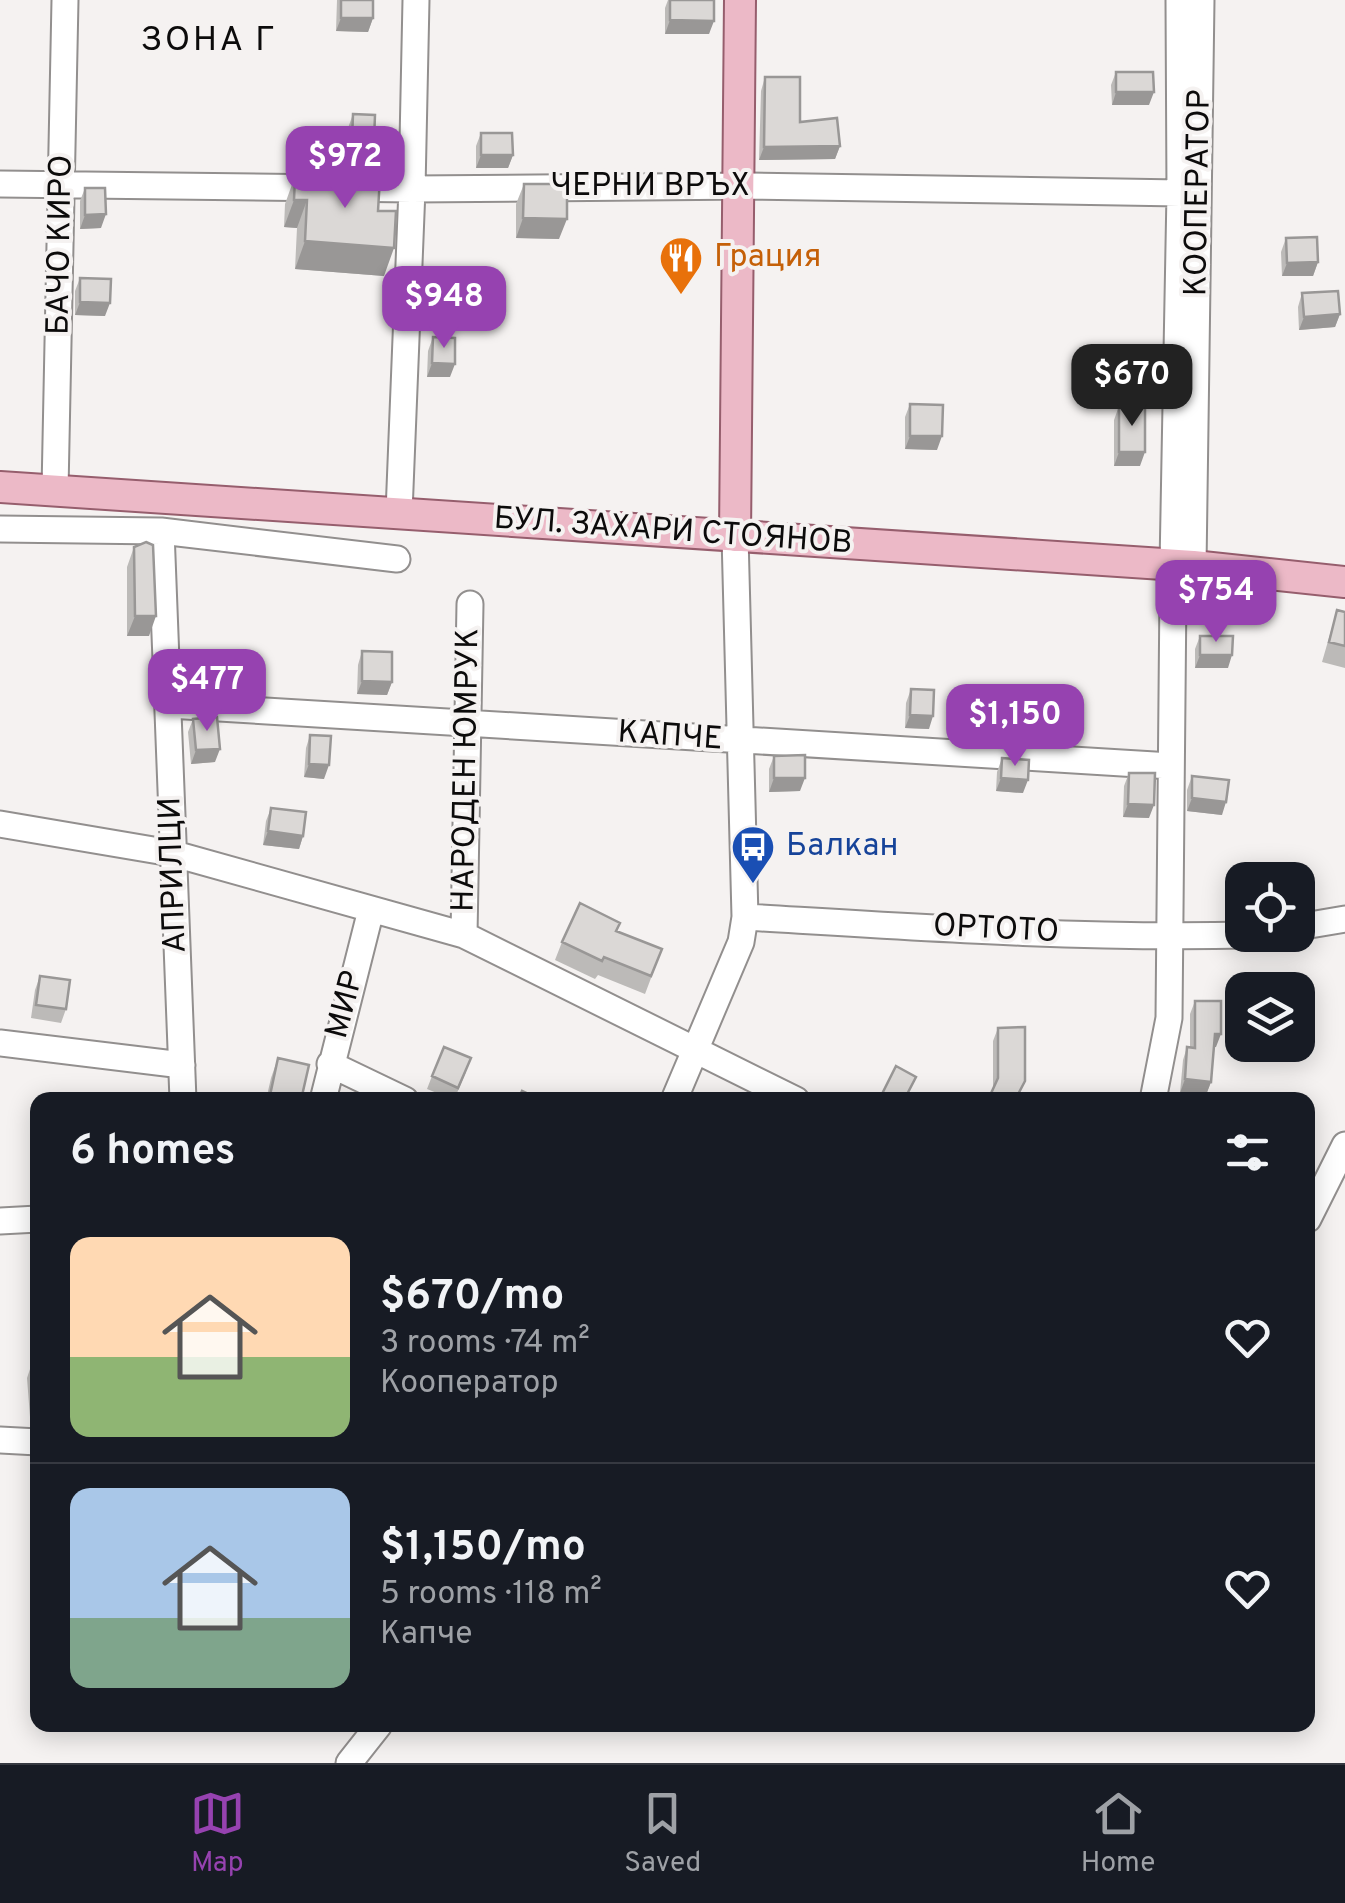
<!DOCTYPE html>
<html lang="en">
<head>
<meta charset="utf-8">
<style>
  body { margin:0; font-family:Overpass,sans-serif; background:#20242c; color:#f1f3f6; height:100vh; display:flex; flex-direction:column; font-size:38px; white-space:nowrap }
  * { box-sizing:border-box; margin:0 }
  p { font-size:32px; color:#9ea1a6 }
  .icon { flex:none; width:55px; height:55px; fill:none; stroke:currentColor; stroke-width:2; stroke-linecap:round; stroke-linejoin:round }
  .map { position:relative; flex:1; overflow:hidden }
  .panel { position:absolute; left:30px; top:1092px; width:1285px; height:640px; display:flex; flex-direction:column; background:#171b24; border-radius:20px; box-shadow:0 5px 25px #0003 }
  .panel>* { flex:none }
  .buttons { position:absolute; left:1225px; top:862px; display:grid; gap:20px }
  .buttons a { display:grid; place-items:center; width:90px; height:90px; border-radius:20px; background:#171b24; box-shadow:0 5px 25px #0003; font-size:50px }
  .price { position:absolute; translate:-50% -85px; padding:0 22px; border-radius:20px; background:#9642b0; color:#fff; font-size:32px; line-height:65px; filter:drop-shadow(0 2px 5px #0008) }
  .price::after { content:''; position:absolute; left:50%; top:60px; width:30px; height:22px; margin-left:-15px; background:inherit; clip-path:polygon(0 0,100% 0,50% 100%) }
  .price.on { background:#222; color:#fff }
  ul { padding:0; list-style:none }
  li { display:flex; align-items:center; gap:30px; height:250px; padding:0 40px }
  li+li { border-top:2px solid #363941 }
  li span { display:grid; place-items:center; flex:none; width:280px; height:200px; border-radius:20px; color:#555 }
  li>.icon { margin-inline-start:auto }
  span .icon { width:120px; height:120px; fill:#fffc; stroke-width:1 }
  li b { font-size:42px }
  h2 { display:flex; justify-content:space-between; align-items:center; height:120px; padding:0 40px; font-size:42px }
  .menu { display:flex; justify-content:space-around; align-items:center; height:140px; border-top:2px solid #363941; background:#171b24; font-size:28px; color:#9ea1a6 }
  .menu a { display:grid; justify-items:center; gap:5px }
  .menu .on { color:#9642b0 }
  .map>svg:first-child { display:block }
</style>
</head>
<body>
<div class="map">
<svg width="1345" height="1763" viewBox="0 0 1345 1763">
  <rect width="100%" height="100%" fill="#f5f2f1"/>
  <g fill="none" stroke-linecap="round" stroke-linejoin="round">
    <!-- minor casing -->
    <g stroke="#928f8e" stroke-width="29">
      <path id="minor" d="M0 184 412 189 750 186 1180 193
        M55 490 65 0
        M399 513 412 189 416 0
        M0 529 161 531 397 559
        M161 531 183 1100
        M1173 565 1180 193 1179 0
        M1193 566 1201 0
        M169 705 1171 766
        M0 824 171 853 464 935 796 1100
        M745 917C912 927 1080 939 1247 935
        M1298 927 1345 919
        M464 935 470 604
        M0 1043 182 1065
        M330 1064 405 1100
        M323 1100 371 910
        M674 1100 741 942 745 917 735 536
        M1153 1100 1169 1018 1173 590
        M1308 1219 1345 1145
        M0 1221 38 1219
        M0 1440 38 1442
        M349 1763 379 1725"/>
    </g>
    <!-- major casing -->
    <g stroke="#965e6d" stroke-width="34">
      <path id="major" d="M0 487 1193 566 1345 582
        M735 536 740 0"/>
    </g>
    <!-- minor -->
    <use href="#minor" stroke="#fff" stroke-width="25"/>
    <!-- major -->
    <use href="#major" stroke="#ecb9c7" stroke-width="30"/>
  </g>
  <!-- wall -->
  <path fill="#bcbab8" d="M337 0H373V18L368 32 336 31Z
    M668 0H714L709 34H665V8Z
    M1116 72 1149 105H1112L1111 85Z
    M765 77 800 122 840 146 835 159 759 160 761 91Z
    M353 114 369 155 347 154 348 128Z
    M481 133 513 155 508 168H476V146Z
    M295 176 378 211 384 276 295 269 297 228 284 227 285 204Z
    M524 184 559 239 516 238V204Z
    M85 188 101 228 80 229V201Z
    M1286 238 1318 262 1313 276H1282L1281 252Z
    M80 278 105 316 75 315V291Z
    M1302 293 1340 314 1335 327 1299 330 1298 307Z
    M433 337 450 377H427L428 351Z
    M910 404 937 450 905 449V417Z
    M1119 406 1140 466H1114V420Z
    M134 547 149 636H127V567Z
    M1337 610 1345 612V668L1322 662Z
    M1200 636 1228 668H1195V649Z
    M362 651 392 682 387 695 357 694 358 665Z
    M911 689 929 729 905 728 906 703Z
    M193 719 215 762 191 764 188 732Z
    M310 735 324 779 304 777 306 748Z
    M774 756 800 791 769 792V769Z
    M1002 758 1023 793 996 791 997 772Z
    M1129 773 1149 818 1123 817 1124 786Z
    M1192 776 1222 815 1187 811V790Z
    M271 808 303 836 299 849 263 845 266 821Z
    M620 923 617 932 662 949 645 994 598 975 595 979 555 960 562 942Z
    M40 976 66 1009 61 1023 31 1018 35 990Z
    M1195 1001 1216 1047H1214L1211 1082 1206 1095 1180 1093 1183 1060 1187 1047H1190V1014Z
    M998 1028 1020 1094 1017 1100H988L993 1089V1041Z
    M278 1058 301 1100H266L271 1078Z
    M466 1072 454 1100 427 1089 432 1076Z
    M33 1360H38V1416L30 1417 27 1378Z"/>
  <!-- shaded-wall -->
  <path fill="#999796" d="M341 18H373L368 32 336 31Z
    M670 20 714 21 709 34H665Z
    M1116 92H1154L1149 105H1112Z
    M352 141H374L369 155 347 154Z
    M840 146 835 159 759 160 764 147Z
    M481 155H513L508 168H476Z
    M294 200H307L297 228 284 227Z
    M106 214 101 228 80 229 85 215Z
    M523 218 567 219 559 239 516 238Z
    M305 241 394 248 384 276 295 269Z
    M1318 262 1313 276H1282L1287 263Z
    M80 302 110 303 105 316 75 315Z
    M1340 314 1335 327 1299 330 1304 317Z
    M432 363 455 364 450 377H427Z
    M910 436H942L937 450 905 449Z
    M1119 452H1145L1140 466H1114Z
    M135 616H156L149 636H127Z
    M1200 655H1232L1228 668H1195Z
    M362 681 392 682 387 695 357 694Z
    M910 715 933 716 929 729 905 728Z
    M220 749 215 762 191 764 196 750Z
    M309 764 329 765 324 779 304 777Z
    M774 778H805L800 791 769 792Z
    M1001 778 1028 780 1023 793 996 791Z
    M1192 798 1226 802 1222 815 1187 811Z
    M1128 804 1154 805 1149 818 1123 817Z
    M268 831 303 836 299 849 263 845Z
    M1215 1034H1221L1216 1047H1210Z
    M1185 1079 1211 1082 1206 1095 1180 1093Z
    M37 1399 38 1416 30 1417Z"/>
  <!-- building -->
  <path fill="#dbd8d6" stroke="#999796" stroke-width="2.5" d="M341 0H373V18H341Z
    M670 0H714V21L670 20Z
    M1116 72H1153L1154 92H1116Z
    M765 77H800V122L837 118 840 146 764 147Z
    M353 114 375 115 374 141H352Z
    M481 133H512L513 155H481Z
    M295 176 380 177 378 211H396L394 248 305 241 307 200H294Z
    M524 184H567V219L523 218Z
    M85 188H105L106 214 85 215Z
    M1317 237 1318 262 1287 263 1286 238Z
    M80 278 111 279 110 303 80 302Z
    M1338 291 1340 314 1304 317 1302 293Z
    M433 337 455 338V364L432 363Z
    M910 404 943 405 942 436H910Z
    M1119 406H1145V452H1119Z
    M146 542 153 545 156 616H135L134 547Z
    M1337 610 1345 612V646L1329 642Z
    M1200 636H1233L1232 655H1200Z
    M362 651 392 652V682L362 681Z
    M911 689 934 690 933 716 910 715Z
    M217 717 220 749 196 750 193 719Z
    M310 735 331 736 329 765 309 764Z
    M805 755V778H774V756Z
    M1002 758 1029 760 1028 780 1001 778Z
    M1129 773H1155L1154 805 1128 804Z
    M1192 776 1229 780 1226 802 1192 798Z
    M271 808 306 812 303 836 268 831Z
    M580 903 620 923 616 931 662 949 651 976 604 957 602 961 562 942Z
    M40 976 70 980 66 1009 36 1005Z
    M1195 1001H1221V1034H1215L1211 1082 1185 1079 1187 1047 1195 1048Z
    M1025 1027V1081L1015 1100H988L998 1078V1028Z
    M444 1047 471 1058 458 1088 432 1076Z
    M278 1058 309 1065 301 1100H269Z
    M896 1066 916 1077 904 1100H889L881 1096Z
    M522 1091 541 1100H518Z
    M33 1360H38V1399H37Z"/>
  <!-- icons -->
  <defs>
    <g id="restaurant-pin" transform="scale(2.25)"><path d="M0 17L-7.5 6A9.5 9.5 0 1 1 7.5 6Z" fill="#e8710a" stroke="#f5f2f1"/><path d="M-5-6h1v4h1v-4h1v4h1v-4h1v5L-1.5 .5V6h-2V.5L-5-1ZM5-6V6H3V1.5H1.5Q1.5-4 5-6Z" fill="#fff"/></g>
    <g id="bus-pin" transform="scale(2.25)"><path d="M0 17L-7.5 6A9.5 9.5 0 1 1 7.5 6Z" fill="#1a4fb4" stroke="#f5f2f1"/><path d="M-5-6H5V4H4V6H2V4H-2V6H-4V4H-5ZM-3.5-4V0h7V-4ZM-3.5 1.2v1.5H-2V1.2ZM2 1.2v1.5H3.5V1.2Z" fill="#fff"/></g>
  </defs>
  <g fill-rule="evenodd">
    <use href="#restaurant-pin" x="681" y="258"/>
    <use href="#bus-pin" x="753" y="847"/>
  </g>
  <g text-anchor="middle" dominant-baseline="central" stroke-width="8" stroke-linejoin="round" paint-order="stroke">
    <!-- street labels -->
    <g font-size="32" fill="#0c0b0b" stroke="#f5f2f1">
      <text x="650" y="187">ЧЕРНИ ВРЪХ</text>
      <text transform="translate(1199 193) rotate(-89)">КООПЕРАТОР</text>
      <text transform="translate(61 245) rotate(-89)">БАЧО КИРО</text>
      <text transform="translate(673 532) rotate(4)">БУЛ. ЗАХАРИ СТОЯНОВ</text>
      <text transform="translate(670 737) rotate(4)">КАПЧЕ</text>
      <text transform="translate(467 770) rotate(-89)">НАРОДЕН ЮМРУК</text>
      <text transform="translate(174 875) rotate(-92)">АПРИЛЦИ</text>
      <text transform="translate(996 930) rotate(3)">ОРТОТО</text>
      <text transform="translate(346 1005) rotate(-75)">МИР</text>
    </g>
    <!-- food labels -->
    <g font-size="32" fill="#c56008" stroke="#f5f2f1" text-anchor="start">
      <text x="714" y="258">Грация</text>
    </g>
    <!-- transit labels -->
    <g font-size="32" fill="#164399" stroke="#f5f2f1" text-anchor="start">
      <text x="786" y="847">Балкан</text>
    </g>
    <!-- neighbourhood labels -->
    <g font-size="35" letter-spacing="2.5" fill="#0c0b0b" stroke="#f5f2f1">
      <text x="209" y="41">ЗОНА Г</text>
    </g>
  </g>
</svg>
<div class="buttons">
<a><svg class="icon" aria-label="locate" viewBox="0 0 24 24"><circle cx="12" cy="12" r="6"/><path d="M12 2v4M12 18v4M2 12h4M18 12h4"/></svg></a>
<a><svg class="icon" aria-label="layers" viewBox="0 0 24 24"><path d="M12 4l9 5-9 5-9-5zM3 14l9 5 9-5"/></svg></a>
</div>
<b class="price" style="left:345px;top:211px">$972</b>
<b class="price" style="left:444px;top:351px">$948</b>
<b class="price on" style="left:1132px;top:429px">$670</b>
<b class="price" style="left:1216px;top:645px">$754</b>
<b class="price" style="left:207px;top:734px">$477</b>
<b class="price" style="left:1015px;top:769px">$1,150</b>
<section class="panel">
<h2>6 homes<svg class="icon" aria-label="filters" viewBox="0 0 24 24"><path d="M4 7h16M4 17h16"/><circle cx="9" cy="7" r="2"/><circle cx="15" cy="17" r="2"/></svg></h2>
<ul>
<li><span style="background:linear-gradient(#ffd9b3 60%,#8fb573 0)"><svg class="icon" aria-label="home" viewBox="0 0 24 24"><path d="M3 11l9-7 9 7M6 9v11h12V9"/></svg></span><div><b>$670/mo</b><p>3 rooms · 74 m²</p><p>Кооператор</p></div><svg class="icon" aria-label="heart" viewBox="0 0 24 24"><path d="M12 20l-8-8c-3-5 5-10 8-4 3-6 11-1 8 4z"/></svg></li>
<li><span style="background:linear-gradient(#a9c7e8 65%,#7fa58c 0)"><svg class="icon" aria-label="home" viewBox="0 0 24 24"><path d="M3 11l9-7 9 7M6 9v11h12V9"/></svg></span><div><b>$1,150/mo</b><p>5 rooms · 118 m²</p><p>Капче</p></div><svg class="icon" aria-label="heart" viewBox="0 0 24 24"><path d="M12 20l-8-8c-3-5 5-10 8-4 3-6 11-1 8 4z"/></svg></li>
</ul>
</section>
</div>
<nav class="menu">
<a class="on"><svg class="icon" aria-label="map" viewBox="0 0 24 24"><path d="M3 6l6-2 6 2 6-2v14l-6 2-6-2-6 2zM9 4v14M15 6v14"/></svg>Map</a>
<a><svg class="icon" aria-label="saved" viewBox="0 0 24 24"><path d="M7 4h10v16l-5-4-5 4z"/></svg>Saved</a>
<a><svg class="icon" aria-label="home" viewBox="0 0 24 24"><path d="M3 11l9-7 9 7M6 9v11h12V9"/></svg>Home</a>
</nav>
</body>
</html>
